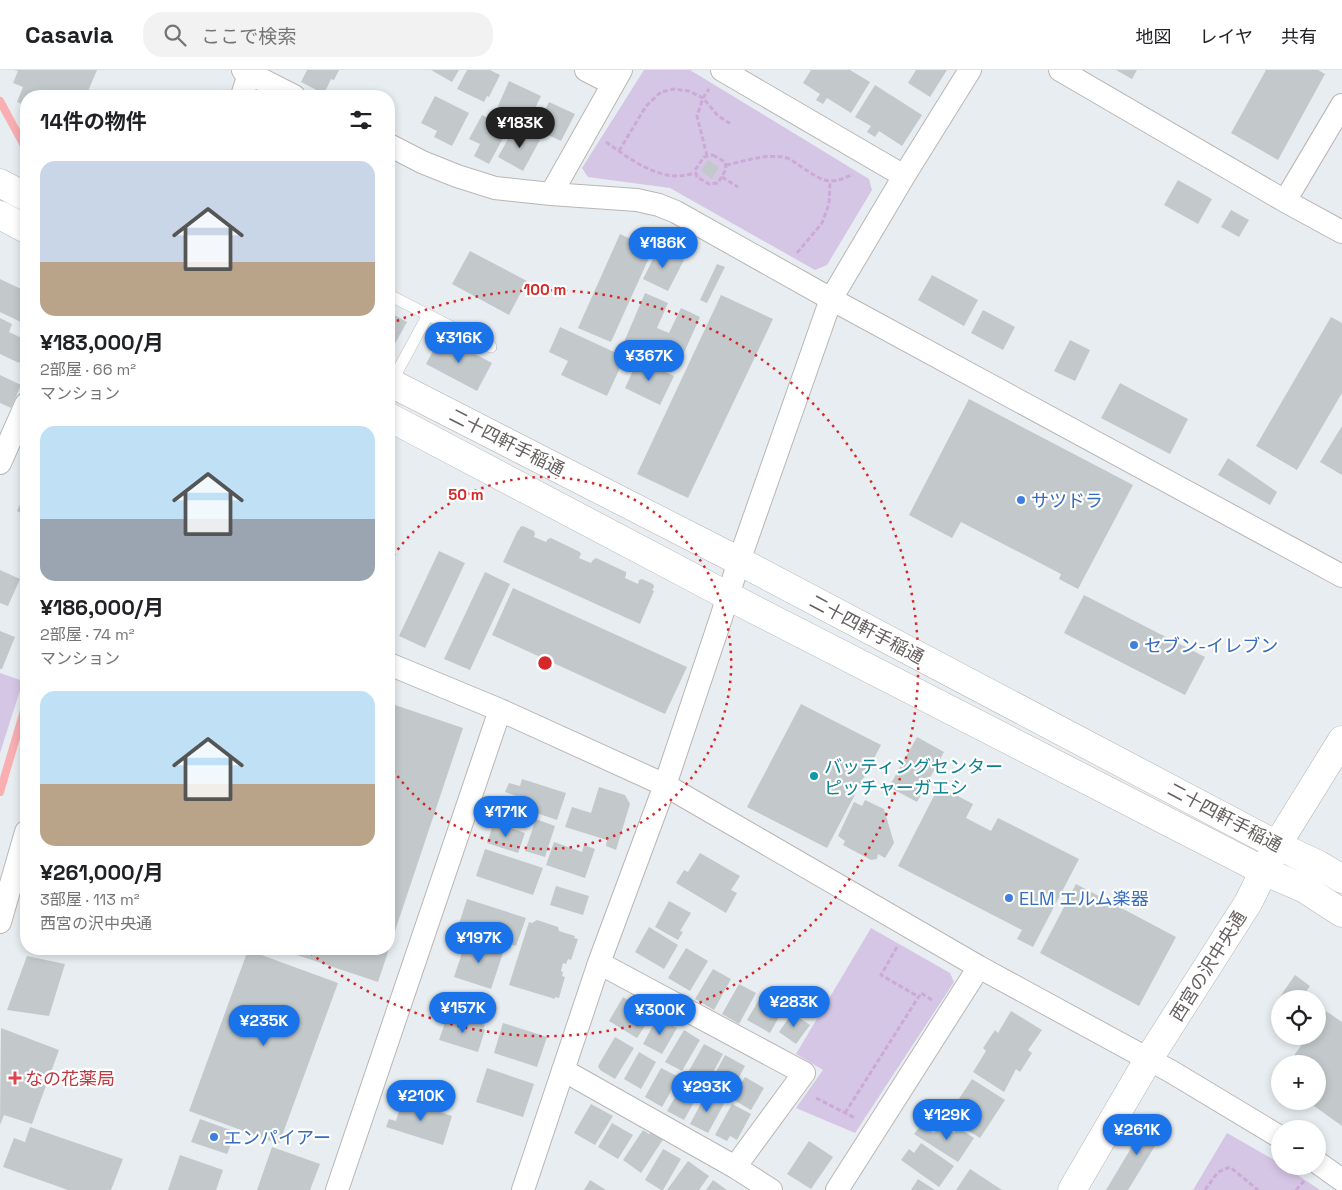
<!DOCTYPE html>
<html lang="ja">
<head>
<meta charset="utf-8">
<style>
  body { margin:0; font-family:"Space Grotesk","Noto Sans JP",sans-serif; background:#f2f2f2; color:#202124; height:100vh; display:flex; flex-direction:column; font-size:19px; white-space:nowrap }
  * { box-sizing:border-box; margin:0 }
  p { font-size:16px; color:#757577 }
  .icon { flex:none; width:28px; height:28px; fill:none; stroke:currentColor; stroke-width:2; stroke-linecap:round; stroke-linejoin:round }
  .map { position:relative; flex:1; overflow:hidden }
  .panel { position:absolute; left:20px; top:20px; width:375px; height:865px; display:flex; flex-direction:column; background:#fff; border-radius:20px; box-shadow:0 2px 8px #0003 }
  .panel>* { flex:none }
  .controls { position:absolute; left:1271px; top:920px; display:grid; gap:10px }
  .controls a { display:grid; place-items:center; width:55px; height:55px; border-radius:50%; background:#fff; box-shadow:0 2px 8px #0003; font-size:25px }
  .price { position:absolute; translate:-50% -42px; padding:0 11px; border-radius:18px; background:#1a73e8; color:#fff; font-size:16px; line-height:32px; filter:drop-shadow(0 1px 2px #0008) }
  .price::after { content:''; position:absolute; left:50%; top:30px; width:15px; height:11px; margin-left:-8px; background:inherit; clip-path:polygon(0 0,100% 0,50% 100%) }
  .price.active { background:#222; color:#fff }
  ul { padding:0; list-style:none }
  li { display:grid; align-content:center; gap:10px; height:265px; padding:0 20px }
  li span { display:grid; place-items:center; height:155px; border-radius:15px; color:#555 }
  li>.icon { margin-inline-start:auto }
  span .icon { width:90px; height:90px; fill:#fffc; stroke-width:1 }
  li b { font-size:21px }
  h2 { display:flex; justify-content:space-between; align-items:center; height:60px; padding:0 20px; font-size:21px }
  header { display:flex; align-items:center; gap:30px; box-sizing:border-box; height:70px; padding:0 25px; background:#fff; border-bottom:1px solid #e0e0e0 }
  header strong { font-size:24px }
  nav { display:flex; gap:28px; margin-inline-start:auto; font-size:18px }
  .search { width:350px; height:45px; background:#f2f2f2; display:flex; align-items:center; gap:12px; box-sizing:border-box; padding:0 18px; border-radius:20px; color:#757577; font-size:19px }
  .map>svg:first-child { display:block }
</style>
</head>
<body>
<header>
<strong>Casavia</strong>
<div class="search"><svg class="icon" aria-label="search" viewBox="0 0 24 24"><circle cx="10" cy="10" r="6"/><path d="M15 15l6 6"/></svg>ここで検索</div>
<nav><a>地図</a><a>レイヤ</a><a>共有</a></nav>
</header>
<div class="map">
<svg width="1342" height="1120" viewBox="0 0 1342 1120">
  <rect width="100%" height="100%" fill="#e7edf0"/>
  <!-- green -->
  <path fill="#d6c6e5" d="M644 0H690L869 109 872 120 827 195 815 200 670 118 588 107 582 98Z
    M0 603 23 611 0 683Z
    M871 858 950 903 954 912 855 1063 796 1038 823 1000 796 984Z
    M1227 1063 1274 1090 1280 1094V1096H1284L1320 1120H1193Z"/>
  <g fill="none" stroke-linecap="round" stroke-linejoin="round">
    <!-- stream -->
    <path stroke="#f9aeb1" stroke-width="8" d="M0 31 26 79
      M0 722 26 634"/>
  </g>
  <!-- building -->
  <path fill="#c3c9cb" d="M14 0H97L86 26H70L61 22 59 26H26V36L17 32 23 17 13 13 18 1Z
    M307 0H339L334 10 331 9 324 24 301 12Z
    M431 0H459L452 12Z
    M467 0H490L500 5 489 27 487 26 484 32 457 19Z
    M811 0H850L870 12 851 43 827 28 823 34 816 30 820 24 803 13Z
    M916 0H947L930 27 908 13Z
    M1116 0H1137L1132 9Z
    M1266 0H1318L1325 4 1278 90 1231 63Z
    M509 11 541 26 529 51 498 36Z
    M875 15 922 45 902 76 879 61 875 67 867 62 871 56 855 47Z
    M435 26 469 43 452 76 434 67 437 61 421 53Z
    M549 32 575 44 561 71 535 59Z
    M482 45 508 59 489 94 474 86 480 74 469 69Z
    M527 60 541 68 523 101 498 87 512 62 523 68Z
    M708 90 719 97 712 109 701 101Z
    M1178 110 1212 129 1198 154 1164 135Z
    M1231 140 1249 150 1239 167 1221 157Z
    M620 164 653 179 611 272 578 258Z
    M659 177 684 190 668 221 643 209Z
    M470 181 527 211 509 245 452 214Z
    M717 194 725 197 707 233 700 230Z
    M932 205 978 230 964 256 918 230Z
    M0 209 23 220 22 222 26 224 24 232 26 233V246L23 253 0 242Z
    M645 223 668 233 657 258 669 263 681 238 700 247 678 296 624 272Z
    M721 225 773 249 688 428 637 404Z
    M983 240 1015 257 1003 280 971 263Z
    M389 242 407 252 392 279 389 277Z
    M1331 247 1342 253V323L1297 400 1256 376Z
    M0 248 12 254 9 262 26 270V279L19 293 0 284Z
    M560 257 625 287 607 326 561 305 568 291 549 282Z
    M441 266 492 293 477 321 426 294Z
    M1070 270 1090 280 1075 311 1054 301Z
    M638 290 674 306 660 335 625 318Z
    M0 305 21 315 11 338 0 333Z
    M1120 313 1188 349 1170 384 1101 348Z
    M969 329 1133 415 1078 519 1059 509 1061 504 961 452 952 468 909 445Z
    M1342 356V405L1320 392Z
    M1228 388 1277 422 1270 435 1218 405Z
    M26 421V446L17 441Z
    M523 456 534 461 535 464 534 467 546 472 548 469 551 468 580 482 581 484 579 488 591 493 593 490 596 488 626 502V505L625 508 638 514 639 510 642 509 653 514 654 517 652 520 654 521 640 554 503 492 518 460H519L520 457Z
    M439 481 465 493 425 578 399 566Z
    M0 500 20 509 8 536 0 533Z
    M485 502 510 514 470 600 444 589Z
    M513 518 687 597 665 644 492 565Z
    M1084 525 1205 587 1185 625 1064 563Z
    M0 561 15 567 2 599H0Z
    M389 633 463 658 389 879Z
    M801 634 881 675 827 778 747 737Z
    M917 667 944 682 917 732 889 717Z
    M522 709 566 723 557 750 513 735 516 726 505 722 509 713 520 716Z
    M939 716 973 734 966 748 991 761 998 748 1079 789 1033 877 1017 869 1022 860 898 796Z
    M599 717 625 725 630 734 616 780 606 776 607 770 565 757 572 737 591 743Z
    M865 730 884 739 894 773 885 788 878 784 877 789 871 790 843 775 845 771 838 766 854 732 862 736Z
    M536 749 555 756 545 787 525 781Z
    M494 752 525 763 518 783 487 773Z
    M554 772 582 782 584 775 595 779 585 808 546 795Z
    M485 779 543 798 533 825 476 806Z
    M700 783 740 806 731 820 737 823 726 843 676 813 684 800 688 802Z
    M1076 814 1176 867 1139 936 1040 883Z
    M556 816 589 826 583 845 550 835Z
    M467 829 526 848 516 876 458 857Z
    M669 831 691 843 680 861 683 862 678 870 655 857Z
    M537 850 558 857 559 861 575 866 574 868 578 869 571 890 568 889 566 894 563 893 561 901 563 902 562 906 565 907 559 928 555 927V929L509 915 529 852 532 853Z
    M649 857 678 875 664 899 635 882Z
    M467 868 504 880 491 919 454 907Z
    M686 878 708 891 690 921 668 908Z
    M279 879H389L378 912Z
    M248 880 338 913 279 1074 189 1041Z
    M27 886 65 894 49 946 7 940Z
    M713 899 731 909 714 940 695 929Z
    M1295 905 1310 916 1301 929H1280V937L1275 934Z
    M739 914 756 923 739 954 722 944Z
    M762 925 784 938 770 963 747 950Z
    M623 927 652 945 637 968 609 951Z
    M1011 941 1042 960 1028 980 1032 983 1020 1002 1016 999 1004 1022 973 1002 986 981 983 978 995 960 998 963Z
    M1326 941 1342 952V1056L1307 1031H1318V994H1288L1308 966H1318V953Z
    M792 943 810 955 796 974 779 962Z
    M447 947 463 952 464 948 485 955 483 959 485 960 478 982 439 970Z
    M657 948 677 958 662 984 643 974Z
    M503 953 547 967 537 997 494 983Z
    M1 958 59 980 32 1054 4 1045 0 1055Z
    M684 960 700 970 682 1001 665 992Z
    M615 967 634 978 615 1009 600 1000 598 996Z
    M704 974 723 984 705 1017 686 1006Z
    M639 982 656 992 641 1019 624 1009Z
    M725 985 745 996 729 1026 709 1015Z
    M487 998 534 1014 523 1047 476 1032Z
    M661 998 679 1007 662 1037 645 1027Z
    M745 1007 764 1018 751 1040 732 1029Z
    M972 1009 1005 1030 980 1068 947 1047Z
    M685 1010 701 1020 684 1050 667 1041Z
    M707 1022 725 1032 708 1063 690 1054Z
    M403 1028 438 1039 437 1041 452 1046 443 1075 386 1057 389 1049 396 1051Z
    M591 1034 613 1046 595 1075 574 1063Z
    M732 1034 751 1044 737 1070 730 1066 727 1071 715 1065Z
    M1149 1048 1166 1058 1128 1120H1106Z
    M200 1049 236 1062 227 1084 191 1072Z
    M612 1053 633 1065 618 1089 598 1077Z
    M940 1054 954 1063 957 1057 974 1068 958 1092 914 1064 921 1055 934 1063Z
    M30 1057 123 1089 111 1120H68L3 1097 14 1068 25 1072Z
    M643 1060 649 1064 652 1061 664 1068 641 1103 623 1090Z
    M809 1071 833 1087 811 1119 787 1104Z
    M921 1073 954 1096 939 1117 901 1090 909 1079 914 1083Z
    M272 1077 320 1094 310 1120H257Z
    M663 1079 681 1089 663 1120H661L645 1110Z
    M180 1085 223 1100 216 1120H168Z
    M688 1091 709 1106 699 1120H667Z
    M970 1099 1002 1120H956Z
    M918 1109 935 1120H911Z
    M590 1110 606 1120H584Z
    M713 1110 727 1120H706Z"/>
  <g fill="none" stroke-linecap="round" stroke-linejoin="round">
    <!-- lane casing -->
    <g stroke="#bbb5b4" stroke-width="12">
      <path id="lane" d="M389 225 491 277
        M391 313 428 245"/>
    </g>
    <!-- street casing -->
    <g stroke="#bbb5b4" stroke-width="24">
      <path id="street" d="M243 0 294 26
        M586 0 613 14
        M722 0 904 106
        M1060 0 1285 131 1342 162
        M242 26 250 0
        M389 75 422 92 457 106 495 118 551 124 637 130 659 135 676 142 831 229 1342 506
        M551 124 621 0
        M1285 131 1342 35
        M0 393 26 334
        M389 594 500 640 665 715 979 897 1172 1002 1280 1067
        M0 852 26 762
        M599 893 804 1003 735 1097
        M563 1000 735 1097 771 1120
        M1318 1093 1342 1110
        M337 1120 500 640
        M523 1120 599 893 665 715 721 548 739 491 831 229 904 106 970 0
        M837 1120 979 897"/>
    </g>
    <!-- secondary casing -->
    <g stroke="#bab4b3" stroke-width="29">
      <path id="secondary" d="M0 113 26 127
        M0 145 26 159
        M389 312 739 491 1277 775 1319 795 1342 809
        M389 347 728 526 1264 801 1305 819 1342 843
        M1072 1120 1148 990 1248 833 1277 775 1342 670"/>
    </g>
    <!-- path -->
    <path stroke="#ccaad6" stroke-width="3" stroke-dasharray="5 2.5" stroke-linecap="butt" d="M606 72C626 86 650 105 676 106 683 106 690 104 696 103
      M619 81 646 36 661 22 674 19 689 21 703 28 718 46 731 54
      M713 85 725 92 726 99 718 113 709 114 697 107 695 100 704 87Z
      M707 86 697 46 703 28 709 19
      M726 95C746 91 766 83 787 88 792 90 796 93 800 96 822 110 828 117 853 104
      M722 107 738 117
      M797 183 822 153 829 134 830 112
      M897 877 881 905 919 927
      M816 1028 855 1048
      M845 1043 921 923 932 930
      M1205 1120 1218 1102 1230 1097 1258 1120
      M1296 1120 1304 1111"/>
    <!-- lane -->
    <use href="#lane" stroke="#fff" stroke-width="11"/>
    <!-- street -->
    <use href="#street" stroke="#fff" stroke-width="22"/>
    <!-- secondary -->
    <use href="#secondary" stroke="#fff" stroke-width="28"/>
  </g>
  <!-- distance rings -->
  <g fill="none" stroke="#d62828" stroke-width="2.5" stroke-dasharray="2.5 5">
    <path d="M389 492A186 186 0 1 1 389 694"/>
    <path d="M390 254A373 373 0 1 1 308 881"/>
  </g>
  <!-- markers -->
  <g fill="#3f7fe0" stroke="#fff" stroke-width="2">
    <circle cx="1021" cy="430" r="5"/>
    <circle cx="1134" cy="575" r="5"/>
    <circle cx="1009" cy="828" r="5"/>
    <circle cx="214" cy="1067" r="5"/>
  </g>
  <circle fill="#0f9aa8" stroke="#fff" stroke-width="2" cx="814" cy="706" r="5"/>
  <path fill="#e0444e" stroke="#fff" stroke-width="2" d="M12.5 1000.5h5v5h5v5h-5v5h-5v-5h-5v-5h5z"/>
  <g text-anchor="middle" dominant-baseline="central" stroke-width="4.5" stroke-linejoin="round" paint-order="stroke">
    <!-- street labels -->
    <g font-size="18" fill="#665f5f" stroke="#fff">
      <text transform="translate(507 372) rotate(27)">二十四軒手稲通</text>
      <text transform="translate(867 559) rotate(28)">二十四軒手稲通</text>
      <text transform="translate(1225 747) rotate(28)">二十四軒手稲通</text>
      <text transform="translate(1208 896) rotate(-58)">西宮の沢中央通</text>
    </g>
    <!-- shop labels -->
    <g font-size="18" fill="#366cbe" stroke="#fff" text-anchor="start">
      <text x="1031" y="430">サツドラ</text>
      <text x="1144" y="575">セブン-イレブン</text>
      <text x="1019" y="828">ELM エルム楽器</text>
      <text x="224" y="1067">エンパイアー</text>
    </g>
    <!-- culture labels -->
    <g font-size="18" fill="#0d838f" stroke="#fff" text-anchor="start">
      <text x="824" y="696">バッティングセンター<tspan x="824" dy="21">ピッチャーガエシ</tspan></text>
    </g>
    <!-- health labels -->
    <g font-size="18" fill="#be3a42" stroke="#fff" text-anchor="start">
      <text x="25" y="1008">なの花薬局</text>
    </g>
  </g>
  <circle cx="545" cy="593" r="8" fill="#d62828" stroke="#fff" stroke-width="2.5"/>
  <g font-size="15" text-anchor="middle" font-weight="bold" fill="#d62828" stroke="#fff" stroke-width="4.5" stroke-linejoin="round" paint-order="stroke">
    <text x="545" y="225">100 m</text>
    <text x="466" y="430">50 m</text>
  </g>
</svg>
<div class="controls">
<a><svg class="icon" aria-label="locate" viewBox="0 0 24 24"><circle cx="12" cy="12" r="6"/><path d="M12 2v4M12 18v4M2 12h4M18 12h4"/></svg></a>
<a>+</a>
<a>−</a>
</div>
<b class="price active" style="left:520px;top:79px">¥183K</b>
<b class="price" style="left:663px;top:199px">¥186K</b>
<b class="price" style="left:459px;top:294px">¥316K</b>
<b class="price" style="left:649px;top:312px">¥367K</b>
<b class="price" style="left:506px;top:768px">¥171K</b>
<b class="price" style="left:479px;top:894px">¥197K</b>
<b class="price" style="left:794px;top:958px">¥283K</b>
<b class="price" style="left:463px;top:964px">¥157K</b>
<b class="price" style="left:660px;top:966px">¥300K</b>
<b class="price" style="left:264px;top:977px">¥235K</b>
<b class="price" style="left:707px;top:1043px">¥293K</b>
<b class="price" style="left:421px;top:1052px">¥210K</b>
<b class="price" style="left:947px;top:1071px">¥129K</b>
<b class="price" style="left:1137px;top:1086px">¥261K</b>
<section class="panel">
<h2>14件の物件<svg class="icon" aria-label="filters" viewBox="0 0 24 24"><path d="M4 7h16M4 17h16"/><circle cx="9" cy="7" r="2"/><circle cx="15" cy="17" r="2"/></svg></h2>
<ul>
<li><span style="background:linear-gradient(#c9d6e8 65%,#b9a48a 0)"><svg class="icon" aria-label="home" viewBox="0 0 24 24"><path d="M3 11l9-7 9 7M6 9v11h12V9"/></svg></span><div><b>¥183,000/月</b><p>2部屋 · 66 m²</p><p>マンション</p></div></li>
<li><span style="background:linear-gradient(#bfe0f5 60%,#9aa5b1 0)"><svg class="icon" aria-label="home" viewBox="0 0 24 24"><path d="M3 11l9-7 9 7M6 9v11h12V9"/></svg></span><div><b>¥186,000/月</b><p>2部屋 · 74 m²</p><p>マンション</p></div></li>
<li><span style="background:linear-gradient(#bfe0f5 60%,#b9a48a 0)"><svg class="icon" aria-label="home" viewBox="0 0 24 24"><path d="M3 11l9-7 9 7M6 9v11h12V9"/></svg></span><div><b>¥261,000/月</b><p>3部屋 · 113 m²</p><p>西宮の沢中央通</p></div></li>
</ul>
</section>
</div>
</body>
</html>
